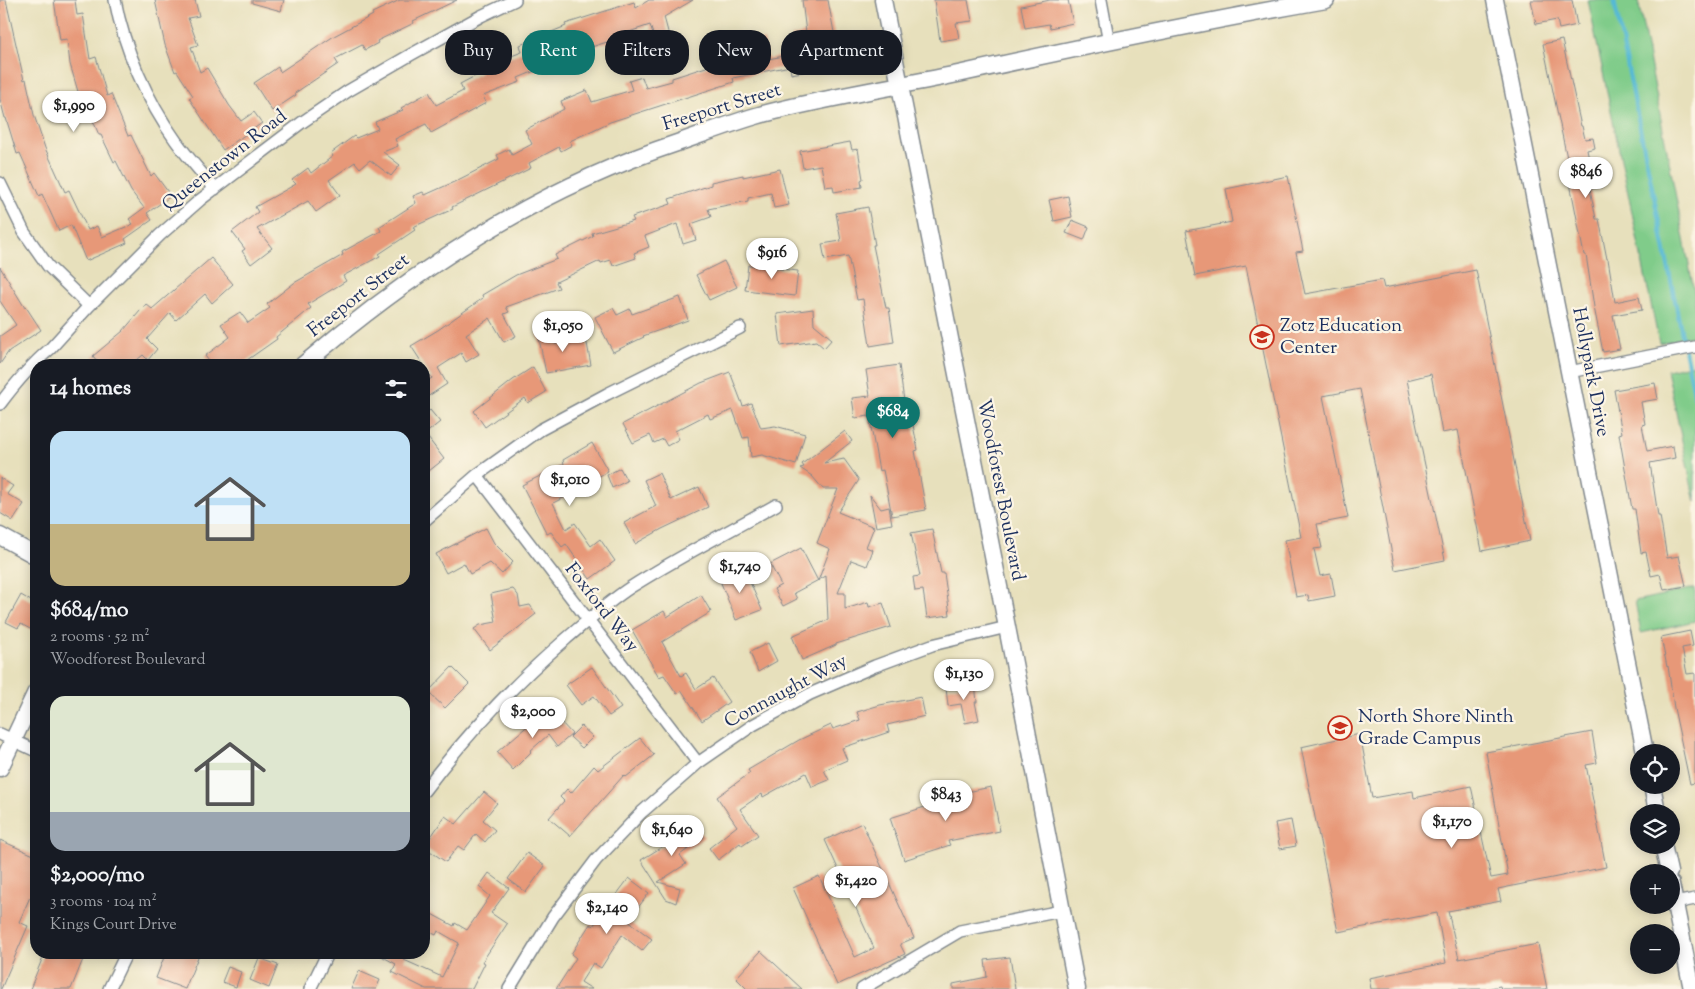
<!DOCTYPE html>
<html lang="en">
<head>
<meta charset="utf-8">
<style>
  body { margin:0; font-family:"Sorts Mill Goudy",serif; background:#242831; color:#f1f3f6; height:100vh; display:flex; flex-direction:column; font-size:19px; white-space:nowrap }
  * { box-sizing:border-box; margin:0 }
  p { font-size:16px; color:#9ea1a6 }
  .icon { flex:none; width:28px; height:28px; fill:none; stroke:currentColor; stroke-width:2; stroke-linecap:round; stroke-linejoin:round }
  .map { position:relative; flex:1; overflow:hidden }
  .panel { position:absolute; left:30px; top:359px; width:400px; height:600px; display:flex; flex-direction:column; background:#171b24; border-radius:20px; box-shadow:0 2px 12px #0003 }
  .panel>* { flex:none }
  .banner { position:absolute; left:445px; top:30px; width:475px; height:45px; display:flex; gap:10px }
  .buttons { position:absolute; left:1630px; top:744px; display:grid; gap:10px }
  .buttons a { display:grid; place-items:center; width:50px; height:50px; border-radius:50%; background:#171b24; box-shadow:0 2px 12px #0003; font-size:25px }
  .price { position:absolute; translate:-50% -42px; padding:0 11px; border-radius:18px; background:#fff; color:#222; font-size:16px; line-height:32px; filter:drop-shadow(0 1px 2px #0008) }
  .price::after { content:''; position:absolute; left:50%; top:30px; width:15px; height:11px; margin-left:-8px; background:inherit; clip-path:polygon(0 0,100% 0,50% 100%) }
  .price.current { background:#0f766e; color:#fff }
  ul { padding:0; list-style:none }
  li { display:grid; align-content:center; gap:10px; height:265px; padding:0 20px }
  li span { display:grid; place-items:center; height:155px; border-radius:15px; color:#555 }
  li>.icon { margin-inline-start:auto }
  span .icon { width:90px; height:90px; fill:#fffc; stroke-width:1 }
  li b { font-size:21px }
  h2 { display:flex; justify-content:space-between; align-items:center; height:60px; padding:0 20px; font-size:21px }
  .tag { padding:0 18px; border-radius:20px; background:#171b24; box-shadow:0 2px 12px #0003; font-size:18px; line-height:45px }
  .tag.current { background:#0f766e; color:#fff }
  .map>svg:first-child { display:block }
</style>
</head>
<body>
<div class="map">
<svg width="1695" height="989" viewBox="0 0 1695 989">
  <rect width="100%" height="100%" fill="#fcf5e5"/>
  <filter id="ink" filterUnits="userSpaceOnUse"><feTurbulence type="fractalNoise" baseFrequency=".02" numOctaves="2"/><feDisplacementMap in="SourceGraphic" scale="10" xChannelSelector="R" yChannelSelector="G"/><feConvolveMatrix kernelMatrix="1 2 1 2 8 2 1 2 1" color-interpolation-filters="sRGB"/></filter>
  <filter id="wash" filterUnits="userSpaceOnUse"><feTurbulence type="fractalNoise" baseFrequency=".0096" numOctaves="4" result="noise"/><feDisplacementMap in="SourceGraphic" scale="20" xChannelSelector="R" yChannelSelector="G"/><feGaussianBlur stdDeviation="1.12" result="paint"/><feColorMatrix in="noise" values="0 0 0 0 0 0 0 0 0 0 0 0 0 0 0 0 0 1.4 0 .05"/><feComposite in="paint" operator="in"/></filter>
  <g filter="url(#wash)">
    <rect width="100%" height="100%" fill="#e7e0bc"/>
    <!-- green -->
    <path fill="#80cc8a" stroke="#4e7e74" d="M1588 0H1638L1695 296V336L1659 343Z
      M1695 364V502L1667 370Z
      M1695 588V621L1641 633 1635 601Z"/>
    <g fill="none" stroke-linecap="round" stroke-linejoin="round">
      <!-- stream -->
      <path stroke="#55b9d4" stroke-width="4" d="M1614 0 1695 399"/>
    </g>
    <g id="blocks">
      <!-- building -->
      <path fill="#e79878" d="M0 0H6L24 80 26 79 34 115 45 148 65 192 69 190 88 230 97 226 102 237 133 224 129 219 144 208 131 191 116 161 114 162 101 135H99L82 94 79 95 70 64 67 39 60 40 54 0H75L77 15 83 14 90 59 96 57 107 96 111 94 128 136 131 135 151 176 154 173 171 196 147 213 152 220 125 239 127 243 86 261 71 225 59 231 42 194 39 196 20 153 17 154 6 118H5L0 99Z
        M155 0H195L199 16 188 18 198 45 191 47 200 72 207 68 229 105 241 121 254 112 262 123 223 150 189 98 193 96 177 71 175 72 165 45Z
        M252 0H284L281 11 252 3Z
        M400 0H457L413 21 414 23 377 41 378 43 365 50 362 45 335 59 338 64 295 93 296 95 272 111 254 83 278 67 280 72 334 36 373 15 372 13Z
        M649 0H693L664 17 671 43 657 47 650 25 620 35 626 48 613 54 607 42 582 50 586 63 570 68 566 58 518 78 520 82 483 96 486 103 431 133 426 124 395 139 398 146 383 152 400 165 391 176 370 160 360 168 355 162 329 180 340 195 316 212 308 201 257 229 272 248 251 264 242 251 245 249 232 232 258 212 255 207 296 184 292 180 308 168 311 173 333 156 331 153 354 136 356 138 378 129 375 122 403 110 401 108 429 92 436 105 463 91 460 84 481 73 478 67 492 61 493 63 522 52 520 45 566 26 565 24 634 2 636 8Z
        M802 0H828L840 65 791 74 790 66 733 78 734 82 610 122 570 141 572 145 561 151 559 147 529 163 531 168 452 207 453 209 413 227 415 230 379 254 380 256 343 276 346 281 308 304 311 308 276 337 277 339 240 365H212L205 356 230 337 221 324 240 312 248 323 270 308 267 304 294 283 343 255 342 252 381 231 379 227 416 203 413 196 423 192 425 195 454 182 499 159 497 155 509 149 512 155 532 144 525 130 564 109 561 101 587 90 592 102 632 90 629 81 642 77 646 88 672 81V78L734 58 732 47 764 40 768 59 795 54 792 36 806 33Z
        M934 0H968L972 21 956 23 959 38 940 41Z
        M1050 0H1068L1073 23 1050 28 1049 24 1025 28 1021 6Z
        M1531 0H1572L1577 25 1559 29 1557 20 1536 24Z
        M1562 40 1581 126H1582L1585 139 1593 138 1595 148 1587 150 1592 173 1598 172 1602 187 1590 189 1596 219H1599L1607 259H1608L1615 302 1639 297 1642 310 1613 315 1620 349 1603 352 1594 307 1586 255H1584L1569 178 1571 177 1543 44Z
        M850 142 852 150 858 149 863 179 861 180 862 187 834 192 833 186 825 187 821 165 803 168 800 151Z
        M780 169 789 205 774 208 771 193 748 198V201L708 209 711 217 691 224 696 240 683 244 677 224 645 236 649 247 634 253 636 258 613 266 611 260 601 263 600 261 556 282 559 288 506 307 509 312 504 314 516 336 504 342 490 318 466 334 479 354 466 362 461 353 438 368 447 384 424 399V383L432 378 411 346 438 330 483 298 482 295 516 275 557 259 555 255 593 236 592 233 634 221 632 217 671 204 669 199 711 185V182L743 175V177Z
        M1288 176 1303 251 1296 252 1305 294 1382 280 1384 288 1476 270 1530 541 1482 551 1458 430 1442 433 1431 374 1407 380 1445 560 1395 570 1360 389 1323 396 1348 518 1317 524 1322 548 1314 549 1320 576 1331 574 1335 596 1309 601 1308 595 1296 597 1285 540 1301 537 1246 266 1195 276 1186 231 1232 222 1226 189Z
        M1068 196 1072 217 1054 221 1049 200Z
        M868 207 875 245H873L886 308H889L894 342 870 346 863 299 857 300 848 256 825 260 822 244 841 241 836 213Z
        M1072 220 1089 227 1084 240 1066 233Z
        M211 258 233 284 212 303 205 294 176 320 170 313 147 339 157 349 148 360 143 355 131 365H100L93 356 123 331 146 304 152 309Z
        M724 261 737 287 709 300 696 275Z
        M748 265 798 271 795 296 745 290Z
        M0 267 25 308 26 307 41 330 9 351 0 364V336L16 325 0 301Z
        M680 297 688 320 643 336 644 337 613 352 595 317 613 308 617 315 630 309 632 314Z
        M813 309 814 324 832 339 824 348 816 341 781 346 777 314Z
        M552 331 555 344 586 338 591 365 546 373 538 334Z
        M899 365 906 415H911L918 450 915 451 926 510 892 516 883 470 879 471 869 416 855 418 852 398 870 396 866 370Z
        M533 367 546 392 528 403 525 398 485 427 474 411 513 380Z
        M730 372 743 406 751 403 761 428 775 426 805 434 796 465 762 455 751 457 749 437 743 438 733 410 710 419 708 414 675 431 679 439 667 446 663 439 654 443 650 435 633 443 623 424 701 383Z
        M1655 383 1658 399 1641 402 1645 424 1642 425 1647 451 1673 446 1675 458 1650 463 1658 516H1660L1667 558 1679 556 1686 586 1664 590 1660 574 1651 576 1646 552 1641 553 1635 509H1632L1619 434 1622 433 1614 390Z
        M430 410 440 422 425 434 444 459 424 475V415Z
        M845 431 852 441 824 463 844 459 859 480 838 512 874 527 866 547 873 550 867 566 851 560 838 593H845V609L868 602 869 607 883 603 891 627 836 644V645L802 660 792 636 828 620 826 576 794 593 797 599 783 606 774 589 781 585 770 564 801 548 818 581 830 549 817 543 838 489H823L812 476 800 468 804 467 802 464Z
        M592 443 608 471 593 480 591 476 565 491 567 496 553 503 566 529 575 523 591 546 600 539 615 561 590 579 566 544 562 547 551 532 547 534 522 485 564 464 563 460Z
        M620 468 627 481 612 488 607 475Z
        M659 473 671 500 699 487 708 507 662 529 635 544 624 523 656 506 644 480Z
        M0 478 13 486 7 494 24 504 13 521 0 513Z
        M870 495 881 509 889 507 892 524 876 527Z
        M486 528 494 543 513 562 502 574 490 563 470 574 464 563 446 573 436 554Z
        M932 529 941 573H944L950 615 927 618 923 590 915 591 913 577 920 576 911 533Z
        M744 568 762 610 736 620 719 578Z
        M513 589 518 595 520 607 530 605 536 614 490 650 474 629 480 625 496 622 491 594Z
        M21 595 36 604V623L32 630 21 624 18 628 6 622Z
        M701 595 711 612 662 642 681 676 686 673 696 689 713 678 729 702 702 721 682 691 677 694 664 675 659 677 632 630 664 611 667 617Z
        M1690 631 1693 646 1682 648 1687 674 1695 673V783L1690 784 1674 708 1668 666 1667 667 1661 637Z
        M768 643 777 661 758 672 750 652Z
        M452 667 469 684 445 708 428 692Z
        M592 667 621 708 609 716 594 696 581 705 566 685Z
        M975 684 977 702H975L979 720 965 723 961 704 948 706 946 688Z
        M921 697 925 716 887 725 889 732 842 748 847 760 824 770 829 780 812 787 806 773 763 797 762 794 740 809 758 835 742 846 740 843 718 860 709 848 737 826 717 797 750 773 748 770 799 740 831 725 833 729 860 720 857 712 880 705Z
        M545 711 557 725 561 722 572 734 557 747 548 735 530 751 531 752 513 770 497 752Z
        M581 726 593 737 582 748 570 737Z
        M1592 732 1597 763 1586 765 1606 867 1498 889 1501 901 1448 911 1459 959 1538 944 1547 989H1501L1500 986 1486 989H1371L1369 978 1446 963 1437 913 1338 932 1301 747 1360 734 1372 798 1413 791 1414 798 1471 786 1491 878 1508 875 1486 752Z
        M640 738 654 755 626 777 624 775 570 836 549 818 564 801 560 797 567 789 571 793 594 766 598 770Z
        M991 787 1000 831 948 841 950 845 904 860 890 818 947 800 946 796Z
        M484 792 497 803 483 820 495 830 485 842 476 834 464 850 458 846 446 862 424 847 445 816 456 824Z
        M690 817 704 837 680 855 686 864 658 882 680 888 676 903 666 899 641 860 673 840 668 834Z
        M1291 820 1296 846 1280 849 1275 823Z
        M862 823 914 938 900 944 905 954 837 985 793 888 819 876 855 957 874 948 825 840Z
        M0 840 36 856V900L30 897 19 922 28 926 1 989H0Z
        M527 853 545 866 526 892 508 879Z
        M489 873 509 888 491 913 507 924 482 962 485 963 472 989H426L392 972 396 964 374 952H408L404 960 442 977 459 943 438 931 436 935 424 929V910L454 926 455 923 467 930 490 896 479 887Z
        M629 878 649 893 628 921 652 939 642 951 622 935 601 968 593 963 581 982 592 989H556L576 958 571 954 590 924 593 926Z
        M761 951 802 989H747L736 978Z
        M45 952H86L71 989H30Z
        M166 952H200L185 989 156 978Z
        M1010 957 1015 989H953V984L987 977 985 960Z
        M259 958 278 965 269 988 250 980Z
        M228 967 241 972 236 987 222 982Z
        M359 971 380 980 376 989H351Z"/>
    </g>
  </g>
  <g filter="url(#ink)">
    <use href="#blocks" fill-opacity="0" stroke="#81888d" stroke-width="1"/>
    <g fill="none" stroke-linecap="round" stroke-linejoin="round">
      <!-- street casing -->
      <g stroke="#81888d" stroke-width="14">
        <path id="street" d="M115 0C124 48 147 101 176 141 188 158 202 173 215 189
          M1101 0 1109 43
          M0 183 24 232 48 266 89 306
          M1569 372 1695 347
          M0 404C15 384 31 365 50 349L89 306 160 235 200 200 301 123 348 91 412 54 481 16 515 0
          M477 475 698 763
          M424 521 477 475 540 430 607 394 740 328
          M0 734 36 751
          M424 791C466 735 513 685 566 639 587 621 608 602 631 587 678 557 728 532 776 505
          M1675 903 1695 899
          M109 989 127 952
          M310 989 328 952
          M509 989 553 917 596 860 642 812 698 763 753 725 810 694 875 666 932 645 1007 627
          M862 989 960 931 1061 911"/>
      </g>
      <!-- secondary casing -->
      <g stroke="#81888d" stroke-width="19">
        <path id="secondary" d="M883 0 1007 627 1077 989
          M1495 0 1645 752
          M303 365C413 270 538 189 677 143 703 134 729 124 756 116 825 97 897 87 967 72 1086 46 1206 21 1326 0
          M0 536 36 556
          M0 768 36 692
          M1652 785 1657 812
          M1663 845 1669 872
          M1671 884 1692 989"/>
      </g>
      <!-- street -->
      <use href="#street" stroke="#fff" stroke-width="11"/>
      <!-- secondary -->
      <use href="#secondary" stroke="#fff" stroke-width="16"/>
    </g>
  </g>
  <!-- icons -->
  <defs>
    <g id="school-ring" transform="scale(1.25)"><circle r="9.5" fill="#fcf5e5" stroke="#c8321e" stroke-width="1.5"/><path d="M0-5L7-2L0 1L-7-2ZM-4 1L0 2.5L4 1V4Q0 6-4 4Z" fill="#c8321e"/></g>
  </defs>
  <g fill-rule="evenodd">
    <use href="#school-ring" x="1262" y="337"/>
    <use href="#school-ring" x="1340" y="728"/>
  </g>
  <g text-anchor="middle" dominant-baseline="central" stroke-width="4.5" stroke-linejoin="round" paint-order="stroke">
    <!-- street labels -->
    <g font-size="19" fill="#1b2f5e" stroke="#fcf5e5">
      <text transform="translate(722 108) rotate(-17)">Freeport Street</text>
      <text transform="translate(225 161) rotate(-38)">Queenstown Road</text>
      <text transform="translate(359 296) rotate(-38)">Freeport Street</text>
      <text transform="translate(1590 372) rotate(79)">Hollypark Drive</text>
      <text transform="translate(1000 490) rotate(79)">Woodforest Boulevard</text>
      <text transform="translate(601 608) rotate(52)">Foxford Way</text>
      <text transform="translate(786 692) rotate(-28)">Connaught Way</text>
    </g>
    <!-- poi labels -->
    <g font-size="19" fill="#1b2f5e" stroke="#fcf5e5" text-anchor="start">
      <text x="1280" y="326">Zotz Education<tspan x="1280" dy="22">Center</tspan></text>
      <text x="1358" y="717">North Shore Ninth<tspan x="1358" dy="22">Grade Campus</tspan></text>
    </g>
  </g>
</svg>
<div class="buttons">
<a><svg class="icon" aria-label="locate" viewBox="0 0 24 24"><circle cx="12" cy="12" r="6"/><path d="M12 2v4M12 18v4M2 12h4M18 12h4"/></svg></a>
<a><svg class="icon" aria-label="layers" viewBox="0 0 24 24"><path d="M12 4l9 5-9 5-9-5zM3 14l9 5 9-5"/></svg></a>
<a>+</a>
<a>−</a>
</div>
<b class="price" style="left:74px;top:133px">$1,990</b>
<b class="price" style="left:1586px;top:199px">$846</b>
<b class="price" style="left:772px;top:280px">$916</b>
<b class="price" style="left:563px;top:353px">$1,050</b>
<b class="price current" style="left:893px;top:439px">$684</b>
<b class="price" style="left:570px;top:507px">$1,010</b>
<b class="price" style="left:740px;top:594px">$1,740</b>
<b class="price" style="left:964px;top:701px">$1,130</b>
<b class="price" style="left:533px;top:739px">$2,000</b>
<b class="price" style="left:946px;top:822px">$843</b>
<b class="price" style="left:1452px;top:849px">$1,170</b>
<b class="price" style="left:672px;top:857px">$1,640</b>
<b class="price" style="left:856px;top:908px">$1,420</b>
<b class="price" style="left:607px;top:935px">$2,140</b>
<div class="banner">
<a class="tag">Buy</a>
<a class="tag current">Rent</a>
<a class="tag">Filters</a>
<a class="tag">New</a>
<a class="tag">Apartment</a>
</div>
<section class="panel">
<h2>14 homes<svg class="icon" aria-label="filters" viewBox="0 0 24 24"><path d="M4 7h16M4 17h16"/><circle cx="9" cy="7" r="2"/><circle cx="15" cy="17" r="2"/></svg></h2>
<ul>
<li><span style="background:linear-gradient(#bfe0f5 60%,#c2b280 0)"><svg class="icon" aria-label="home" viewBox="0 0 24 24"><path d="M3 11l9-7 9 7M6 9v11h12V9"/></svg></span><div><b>$684/mo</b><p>2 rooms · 52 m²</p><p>Woodforest Boulevard</p></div></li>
<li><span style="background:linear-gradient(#dfe7d0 75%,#9aa5b1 0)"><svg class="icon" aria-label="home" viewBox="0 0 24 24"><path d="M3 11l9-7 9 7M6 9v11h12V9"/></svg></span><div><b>$2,000/mo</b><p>3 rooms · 104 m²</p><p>Kings Court Drive</p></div></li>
</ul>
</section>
</div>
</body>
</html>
